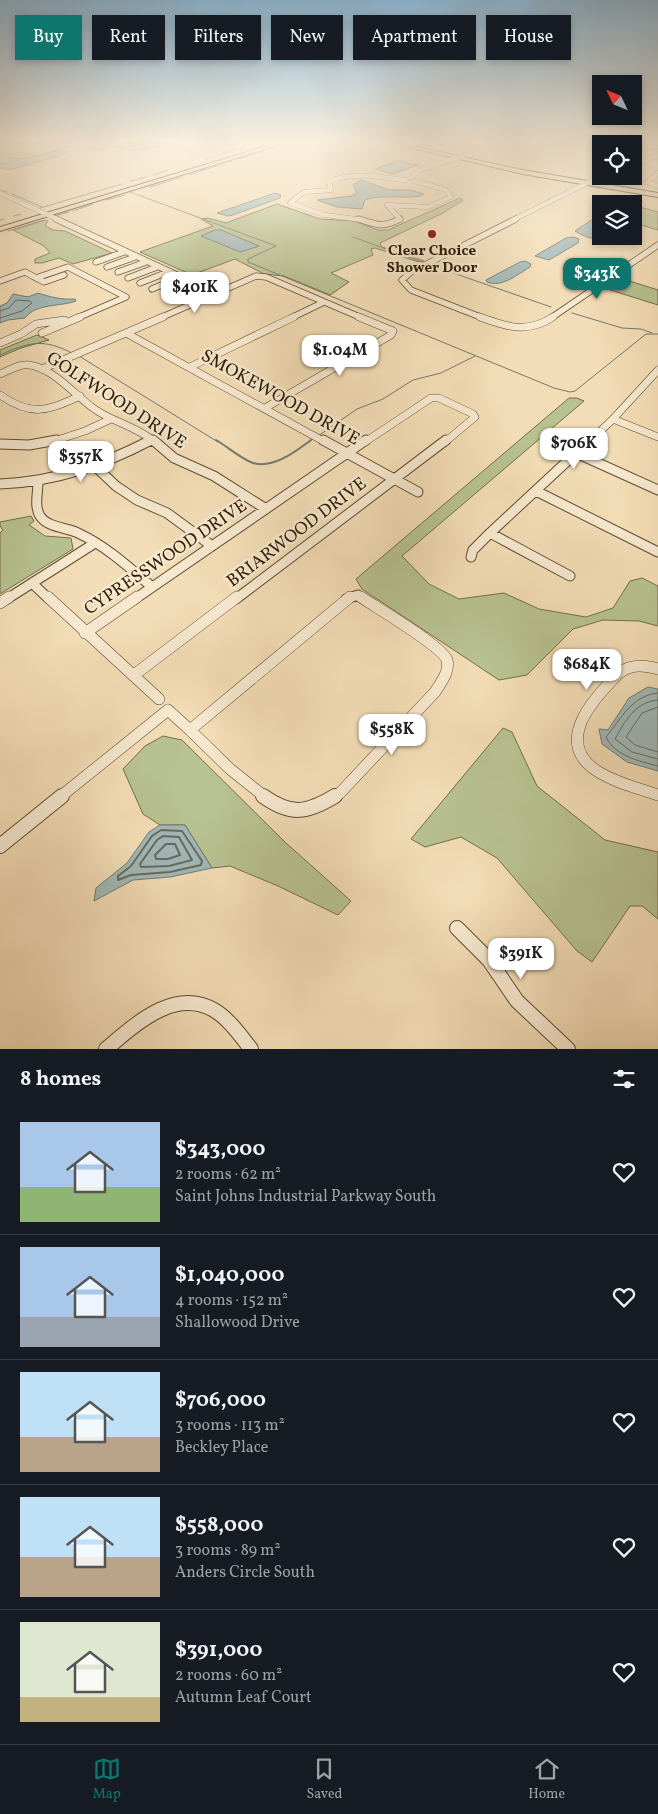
<!DOCTYPE html>
<html lang="en">
<head>
<meta charset="utf-8">
<style>
  body { margin:0; font-family:Vollkorn,serif; background:#20242c; color:#f1f3f6; height:100vh; display:flex; flex-direction:column; font-size:19px; white-space:nowrap }
  * { box-sizing:border-box; margin:0 }
  p { font-size:16px; color:#9ea1a6 }
  .icon { flex:none; width:28px; height:28px; fill:none; stroke:currentColor; stroke-width:2; stroke-linecap:round; stroke-linejoin:round }
  .map { position:relative; height:1049px; overflow:hidden }
  .drawer { display:flex; flex-direction:column; background:#171b24; flex:1 }
  .drawer>* { flex:none }
  .top-card { position:absolute; left:15px; top:15px; width:629px; height:45px; display:flex; gap:10px }
  .needle { width:32px; rotate:313deg }
  .tools { position:absolute; left:592px; top:75px; display:grid; gap:10px }
  .tools a { display:grid; place-items:center; width:50px; height:50px; border-radius:0px; background:#171b24; box-shadow:0 2px 8px #0003; font-size:25px }
  .price { position:absolute; translate:-50% -42px; padding:0 11px; border-radius:10px; background:#fff; color:#222; font-size:16px; line-height:32px; filter:drop-shadow(0 1px 2px #0008) }
  .price::after { content:''; position:absolute; left:50%; top:30px; width:15px; height:11px; margin-left:-8px; background:inherit; clip-path:polygon(0 0,100% 0,50% 100%) }
  .price.active { background:#0f766e; color:#fff }
  ul { padding:0; list-style:none }
  li { display:flex; align-items:center; gap:15px; height:125px; padding:0 20px }
  li+li { border-top:1px solid #363941 }
  li span { display:grid; place-items:center; flex:none; width:140px; height:100px; border-radius:0px; color:#555 }
  li>.icon { margin-inline-start:auto }
  span .icon { width:60px; height:60px; fill:#fffc; stroke-width:1 }
  li b { font-size:21px }
  h2 { display:flex; justify-content:space-between; align-items:center; height:60px; padding:0 20px; font-size:21px }
  .chip { padding:0 18px; border-radius:0px; background:#171b24; box-shadow:0 2px 8px #0003; font-size:18px; line-height:45px }
  .chip.active { background:#0f766e; color:#fff }
  .dock { display:flex; justify-content:space-around; align-items:center; height:70px; border-top:1px solid #363941; background:#171b24; font-size:14px; color:#9ea1a6 }
  .dock a { display:grid; justify-items:center; gap:2px }
  .dock .active { color:#0f766e }
  .map>svg:first-child { display:block }
</style>
</head>
<body>
<div class="map">
<svg width="658" height="1049" viewBox="0 0 658 1049">
  <rect width="100%" height="100%" fill="#f3ddb6"/>
  <filter id="stains"><feTurbulence type="fractalNoise" baseFrequency=".004" numOctaves="4"/><feColorMatrix values="0 0 0 0 .2 0 0 0 0 .09 0 0 0 0 .02 0 0 0 .5 -.17"/></filter>
  <radialGradient id="worn" r=".72"><stop offset=".6" stop-color="#630" stop-opacity="0"/><stop offset="1" stop-color="#630" stop-opacity=".3"/></radialGradient>
  <!-- green -->
  <path fill="#b8c291" stroke="#736f4a" d="M0 143H176L136 150H124L114 146 97 150 73 146 24 159 10 158 11 162 0 165Z
    M617 195 639 199 634 204 636 206 658 212V230L634 223V204H630Z
    M460 198 463 200 443 213 380 243 382 247 424 261 419 262 375 248 371 249 373 255 331 273 349 282 330 295 284 276 264 274 235 259 192 275 140 252 213 226 201 219 208 218 226 223 277 204 320 219 354 221 378 230H388Z
    M46 220 48 221 45 226 53 230 65 231 112 253 73 264 59 258 42 263H35V259L50 253 44 246 13 230Z
    M615 279H623L658 290V305L604 288Z
    M37 335 49 340 21 348 0 357V350Z
    M569 398H577L584 401 402 556 429 584 459 599 504 593 539 609 586 617 613 608 630 581 642 578 658 586V626L639 621 603 620 573 629 527 675 499 680 362 589 356 579Z
    M31 516 34 521 29 525 45 536 71 538 73 549 0 594V533L3 530 0 526V522Z
    M503 728 512 732 537 786 605 840 658 852V919L642 906H630L592 962 577 951 497 858 461 837 425 847 411 839Z
    M163 736 182 740 286 843 351 901 338 915 278 886 230 866 212 868 185 825H160L143 814 123 769 145 746Z"/>
  <!-- water -->
  <path fill="#a0b9b9" stroke="#727a71" d="M61 150 68 151 63 155 9 170 0 168V165L10 162 8 159 10 158 24 159Z
    M398 161 418 165 393 174 375 169Z
    M361 180 389 190H410L424 194C416 201 381 193 365 200L362 209 337 207 317 200 351 196 357 193 353 185Z
    M275 193 281 195 280 198 233 215 228 216 217 213Z
    M601 216V236H603C594 242 584 236 575 231L596 217Z
    M215 230H221L259 246 240 252 201 236Z
    M573 237 579 239 578 243 549 260 535 256 566 238Z
    M525 261 531 264 530 267C518 274 502 288 487 282L486 280 520 262Z
    M38 293C50 297 62 300 75 299L76 301C60 307 36 303 25 318L8 320 0 323V306L7 303 13 294 28 297Z
    M648 687 658 689V771L627 762 602 744 599 729 608 730 629 698Z
    M160 825H185L212 868 170 877 133 880 94 901 96 888 127 863 149 832Z"/>
  <g fill="none" stroke-linecap="round" stroke-linejoin="round">
    <!-- shore-far1 -->
    <path stroke="#676a5e" stroke-width="1" d="M0 311 9 308 16 300 30 301 32 303 22 311 0 318
      M658 693C631 696 622 718 606 737 615 756 639 761 658 766
      M658 700C635 702 625 721 615 739L632 752 658 759
      M658 707 642 713 626 737 635 745 658 752"/>
    <!-- shore -->
    <path stroke="#676a5e" stroke-width="2" d="M161 830 182 831 202 861 201 865 170 872 131 875 118 880V876L131 866 152 836Z
      M163 836 179 837 192 860 169 866 141 867 140 864 157 840Z
      M166 844H175L180 855 168 859H156L155 855Z"/>
    <!-- stream-far1 -->
    <path stroke="#727a71" stroke-width="1" d="M588 143 601 145
      M251 145 258 143
      M285 145 292 143
      M272 149 277 147
      M634 151 658 149
      M223 153 246 147
      M216 156 218 155
      M205 159 211 157
      M238 159 264 151
      M153 175 168 170
      M189 175 232 161
      M130 181 146 177
      M150 187 182 177
      M0 190 7 192
      M130 192 276 246 248 259V262L554 388 570 392 575 391 646 334H658
      M12 194 42 207
      M106 200 125 195
      M40 208 122 184
      M73 211 93 204
      M14 216 21 214
      M55 216 69 212
      M0 220 4 219
      M8 231 44 220
      M353 237 422 262
      M433 266 551 307
      M572 313 622 328 641 329 652 333
      M0 355C30 342 42 338 72 353
      M79 356 218 442
      M318 436 357 409 383 399 413 380 441 373 475 356
      M309 442 314 438"/>
    <!-- stream -->
    <path stroke="#727a71" stroke-width="2" d="M216 440C228 447 241 459 253 463 274 469 296 451 311 440"/>
    <!-- minor-far5 casing -->
    <g stroke="#5f4c30" stroke-width="5">
      <path id="minor-far5" d="M267 143 275 145
        M634 164 658 156
        M658 173 647 182 658 186
        M410 178 419 170 462 156
        M0 193 59 220
        M363 220 325 215 290 203 304 192 331 190 329 181C358 171 377 177 406 180
        M397 220 400 219 387 205 428 207 451 197 446 190 414 181
        M513 220 601 176"/>
    </g>
    <!-- minor-far4 casing -->
    <g stroke="#5f4c30" stroke-width="7">
      <path id="minor-far4" d="M56 219 216 293
        M359 219C377 225 382 228 400 219
        M96 262 124 252
        M107 267 135 257
        M118 272 146 262
        M36 278 68 267 126 297 77 318
        M128 278 157 267
        M0 281 25 272 44 282 64 275
        M140 283 168 272
        M152 289 180 277
        M160 318 256 276 266 277 362 318
        M291 318 324 302
        M483 318 411 290 402 280 411 272 516 219
        M551 318 658 245"/>
    </g>
    <!-- minor-far3 casing -->
    <g stroke="#5f4c30" stroke-width="8">
      <path id="minor-far3" d="M480 317C507 327 527 334 553 317
        M42 333 80 317
        M126 333 325 442
        M0 343 21 334 36 324 64 320
        M190 367 294 317
        M42 369 163 317
        M0 374C8 371 21 363 29 365 53 368 75 395 93 408 112 422 134 425 155 442
        M0 395C32 417 47 411 80 396
        M265 408 391 335 393 331 359 317
        M613 419 658 437
        M51 442 85 431 111 419
        M149 442 152 440
        M365 442 431 398H439L473 414 475 417 445 442
        M589 442 613 419 658 370"/>
    </g>
    <!-- minor-far2 casing -->
    <g stroke="#5f4c30" stroke-width="11">
      <path id="minor-far2" d="M153 440 174 458 214 476 266 509
        M323 440 418 492
        M0 444 29 445 57 440
        M576 453 658 490
        M96 467 116 486 137 500 167 513 212 546
        M38 482C38 493 34 506 40 516 48 528 66 527 78 533 106 546 129 567 152 587
        M0 484C55 482 103 465 151 440
        M536 491 658 552
        M490 533 570 576
        M471 557 473 550 490 533 590 440
        M32 583 49 599
        M7 599 95 543
        M135 599 366 440
        M236 599 446 440
        M346 599 358 595 363 599"/>
    </g>
    <!-- minor-far1 casing -->
    <g stroke="#5f4c30" stroke-width="12">
      <path id="minor-far1" d="M48 597 159 699
        M0 603 9 597
        M85 633 137 597
        M658 669C644 665 631 664 619 673 593 699 553 742 597 771 616 783 638 788 658 795
        M134 675 237 597
        M190 730 230 769 265 797
        M190 730 350 597
        M60 797 168 710 190 730
        M333 797 340 793 435 692C441 682 450 672 447 660 442 646 377 608 361 597"/>
    </g>
    <!-- minor casing -->
    <g stroke="#5f4c30" stroke-width="16">
      <path id="minor" d="M263 796C291 816 307 813 335 796
        M0 846 62 796
        M457 928 489 960 517 1001 568 1049
        M106 1049C135 1025 174 987 214 1010 229 1019 240 1035 251 1049"/>
    </g>
    <!-- major casing -->
    <g stroke="#2e1c04" stroke-width="2">
      <path id="major" d="M392 143H399L523 170 658 193V197L523 174Z"/>
    </g>
    <!-- highway casing -->
    <g stroke="#2e1c04" stroke-width="2">
      <path id="highway" d="M277 143H285L0 231V227Z
        M654 143H658V145L655 144Z"/>
    </g>
    <!-- minor-far5 -->
    <use href="#minor-far5" stroke="#f7e9d0" stroke-width="4.5"/>
    <!-- minor-far4 -->
    <use href="#minor-far4" stroke="#f7e9d0" stroke-width="5.5"/>
    <!-- minor-far3 -->
    <use href="#minor-far3" stroke="#f7e9d0" stroke-width="7"/>
    <!-- minor-far2 -->
    <use href="#minor-far2" stroke="#f7e9d0" stroke-width="9"/>
    <!-- minor-far1 -->
    <use href="#minor-far1" stroke="#f7e9d0" stroke-width="11"/>
    <!-- minor -->
    <use href="#minor" stroke="#f7e9d0" stroke-width="14"/>
    <!-- major -->
    <use href="#major" fill="#f3ddb6" fill-rule="evenodd"/>
    <!-- highway -->
    <use href="#highway" fill="#f3ddb6" fill-rule="evenodd"/>
  </g>
  <!-- sky -->
  <linearGradient id="sky" x2="0" y2="1"><stop stop-color="#8bb6d5"/><stop offset="0.49" stop-color="#faf0de"/><stop offset="1" stop-color="#faf0de" stop-opacity="0"/></linearGradient>
  <rect width="658" height="290" fill="url(#sky)"/>
  <!-- markers -->
  <circle fill="#8f2418" stroke="#f7e9d0" stroke-width="2" cx="432" cy="234" r="5"/>
  <g text-anchor="middle" dominant-baseline="central" stroke-width="5" stroke-linejoin="round" paint-order="stroke">
    <!-- far-poi labels -->
    <g font-size="15" font-weight="bold" fill="#2e1c04" stroke="#f7e9d0">
      <text x="432" y="251">Clear Choice<tspan x="432" dy="17">Shower Door</tspan></text>
    </g>
    <!-- street labels -->
    <g font-size="18" fill="#2e1c04" stroke="#f7e9d0">
      <text transform="translate(280 398) rotate(29)">SMOKEWOOD DRIVE</text>
      <text transform="translate(116 401) rotate(33)">GOLFWOOD DRIVE</text>
      <text transform="translate(297 533) rotate(-37)">BRIARWOOD DRIVE</text>
      <text transform="translate(166 558) rotate(-34)">CYPRESSWOOD DRIVE</text>
    </g>
  </g>
  <rect width="100%" height="100%" filter="url(#stains)"/>
  <rect width="100%" height="100%" fill="url(#worn)"/>
</svg>
<div class="tools">
<a><svg class="needle" viewBox="-14 -14 28 28"><path d="M0-13l5 13h-10z" fill="#e53935"/><path d="M0 13l5-13h-10z" fill="#9ea1a6"/></svg></a>
<a><svg class="icon" aria-label="locate" viewBox="0 0 24 24"><circle cx="12" cy="12" r="6"/><path d="M12 2v4M12 18v4M2 12h4M18 12h4"/></svg></a>
<a><svg class="icon" aria-label="layers" viewBox="0 0 24 24"><path d="M12 4l9 5-9 5-9-5zM3 14l9 5 9-5"/></svg></a>
</div>
<b class="price active" style="left:597px;top:300px">$343K</b>
<b class="price" style="left:195px;top:314px">$401K</b>
<b class="price" style="left:340px;top:377px">$1.04M</b>
<b class="price" style="left:574px;top:470px">$706K</b>
<b class="price" style="left:81px;top:483px">$357K</b>
<b class="price" style="left:587px;top:691px">$684K</b>
<b class="price" style="left:392px;top:756px">$558K</b>
<b class="price" style="left:521px;top:980px">$391K</b>
<div class="top-card">
<a class="chip active">Buy</a>
<a class="chip">Rent</a>
<a class="chip">Filters</a>
<a class="chip">New</a>
<a class="chip">Apartment</a>
<a class="chip">House</a>
</div>
</div>
<section class="drawer">
<h2>8 homes<svg class="icon" aria-label="filters" viewBox="0 0 24 24"><path d="M4 7h16M4 17h16"/><circle cx="9" cy="7" r="2"/><circle cx="15" cy="17" r="2"/></svg></h2>
<ul>
<li><span style="background:linear-gradient(#a9c7e8 65%,#8fb573 0)"><svg class="icon" aria-label="home" viewBox="0 0 24 24"><path d="M3 11l9-7 9 7M6 9v11h12V9"/></svg></span><div><b>$343,000</b><p>2 rooms · 62 m²</p><p>Saint Johns Industrial Parkway South</p></div><svg class="icon" aria-label="heart" viewBox="0 0 24 24"><path d="M12 20l-8-8c-3-5 5-10 8-4 3-6 11-1 8 4z"/></svg></li>
<li><span style="background:linear-gradient(#a9c7e8 70%,#9aa5b1 0)"><svg class="icon" aria-label="home" viewBox="0 0 24 24"><path d="M3 11l9-7 9 7M6 9v11h12V9"/></svg></span><div><b>$1,040,000</b><p>4 rooms · 152 m²</p><p>Shallowood Drive</p></div><svg class="icon" aria-label="heart" viewBox="0 0 24 24"><path d="M12 20l-8-8c-3-5 5-10 8-4 3-6 11-1 8 4z"/></svg></li>
<li><span style="background:linear-gradient(#bfe0f5 65%,#b9a48a 0)"><svg class="icon" aria-label="home" viewBox="0 0 24 24"><path d="M3 11l9-7 9 7M6 9v11h12V9"/></svg></span><div><b>$706,000</b><p>3 rooms · 113 m²</p><p>Beckley Place</p></div><svg class="icon" aria-label="heart" viewBox="0 0 24 24"><path d="M12 20l-8-8c-3-5 5-10 8-4 3-6 11-1 8 4z"/></svg></li>
<li><span style="background:linear-gradient(#bfe0f5 60%,#b9a48a 0)"><svg class="icon" aria-label="home" viewBox="0 0 24 24"><path d="M3 11l9-7 9 7M6 9v11h12V9"/></svg></span><div><b>$558,000</b><p>3 rooms · 89 m²</p><p>Anders Circle South</p></div><svg class="icon" aria-label="heart" viewBox="0 0 24 24"><path d="M12 20l-8-8c-3-5 5-10 8-4 3-6 11-1 8 4z"/></svg></li>
<li><span style="background:linear-gradient(#dfe7d0 75%,#c2b280 0)"><svg class="icon" aria-label="home" viewBox="0 0 24 24"><path d="M3 11l9-7 9 7M6 9v11h12V9"/></svg></span><div><b>$391,000</b><p>2 rooms · 60 m²</p><p>Autumn Leaf Court</p></div><svg class="icon" aria-label="heart" viewBox="0 0 24 24"><path d="M12 20l-8-8c-3-5 5-10 8-4 3-6 11-1 8 4z"/></svg></li>
</ul>
</section>
<nav class="dock">
<a class="active"><svg class="icon" aria-label="map" viewBox="0 0 24 24"><path d="M3 6l6-2 6 2 6-2v14l-6 2-6-2-6 2zM9 4v14M15 6v14"/></svg>Map</a>
<a><svg class="icon" aria-label="saved" viewBox="0 0 24 24"><path d="M7 4h10v16l-5-4-5 4z"/></svg>Saved</a>
<a><svg class="icon" aria-label="home" viewBox="0 0 24 24"><path d="M3 11l9-7 9 7M6 9v11h12V9"/></svg>Home</a>
</nav>
</body>
</html>
